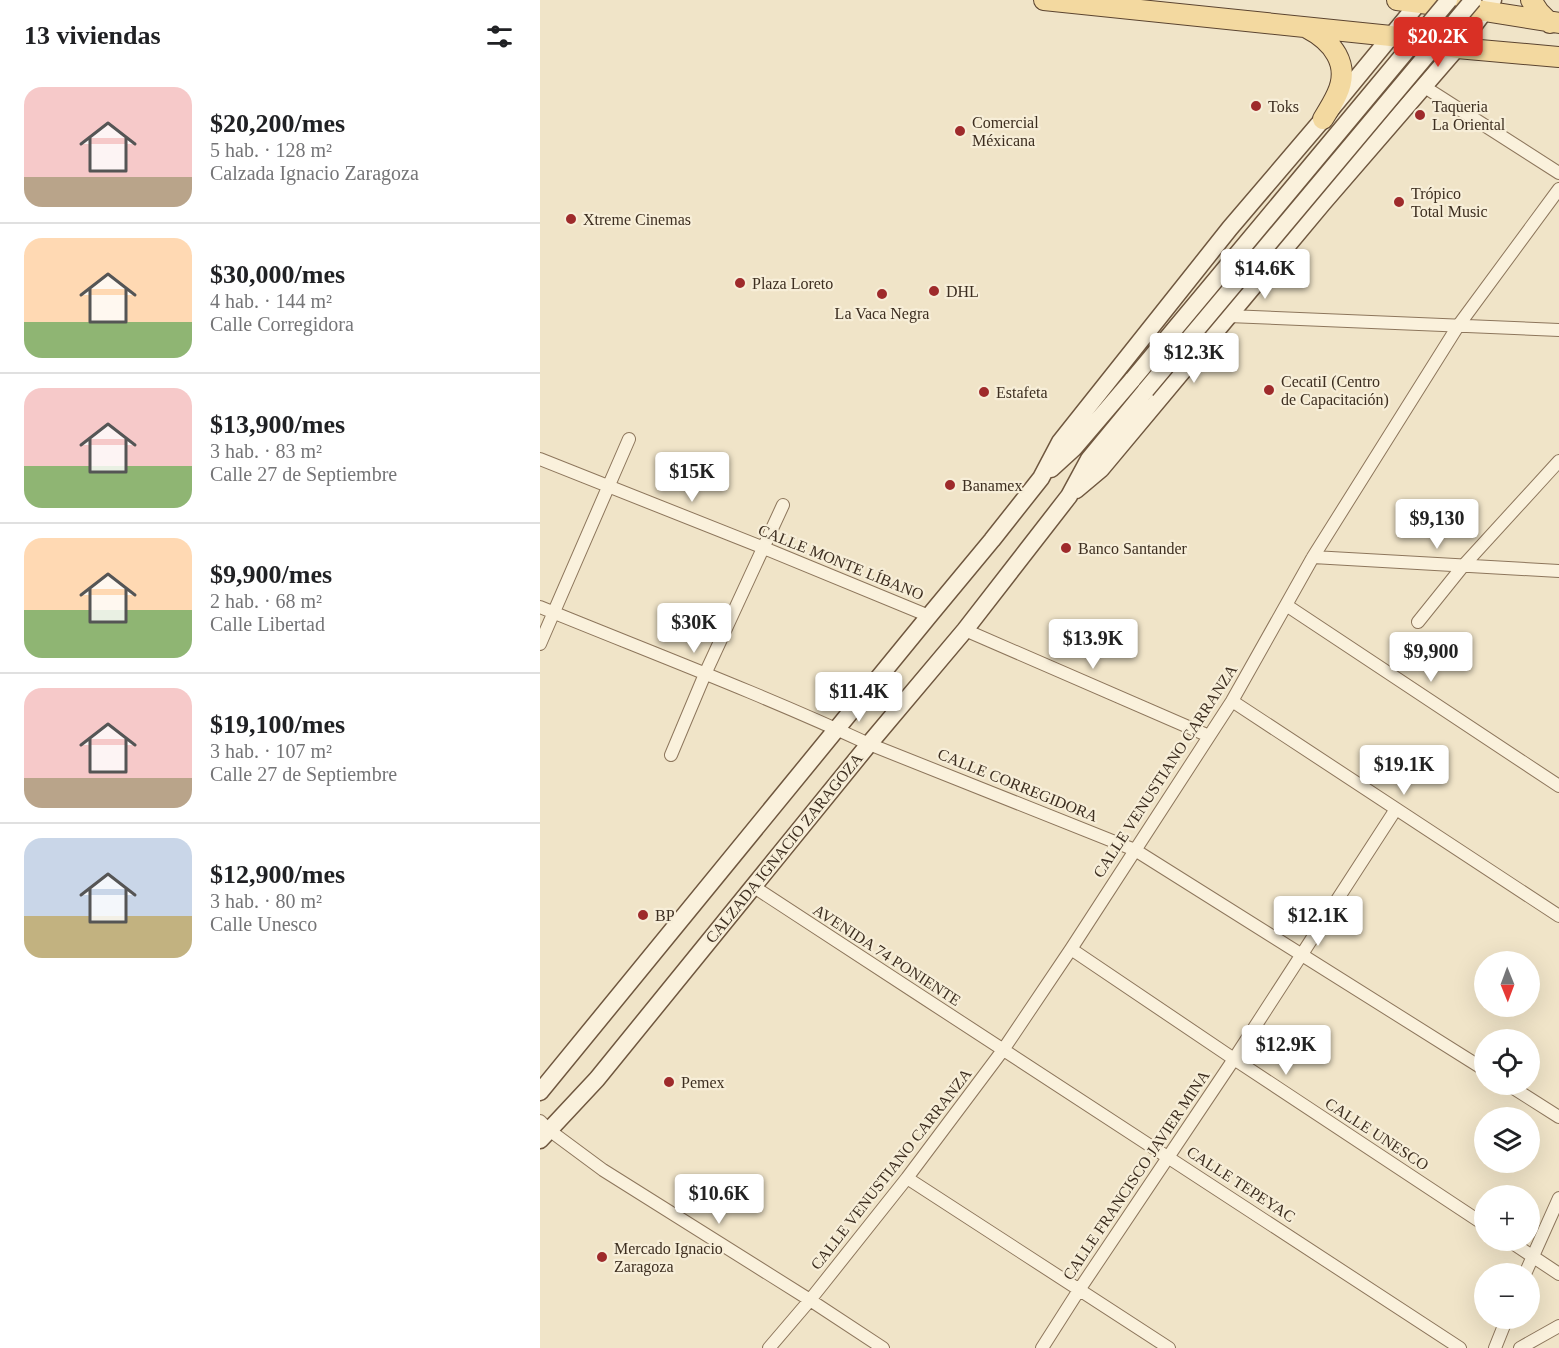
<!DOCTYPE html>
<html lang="es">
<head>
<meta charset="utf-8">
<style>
  body { margin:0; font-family:Georgia,serif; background:#f6f6f6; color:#202124; height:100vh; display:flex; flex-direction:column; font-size:22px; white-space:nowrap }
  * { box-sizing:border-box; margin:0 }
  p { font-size:20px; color:#757577 }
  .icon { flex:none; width:33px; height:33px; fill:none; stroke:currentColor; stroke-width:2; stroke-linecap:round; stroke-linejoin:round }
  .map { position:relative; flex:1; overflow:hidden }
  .drawer { display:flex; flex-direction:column; background:#fff; width:540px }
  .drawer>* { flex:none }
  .needle { width:39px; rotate:179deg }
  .fabs { position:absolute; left:934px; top:951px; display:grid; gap:12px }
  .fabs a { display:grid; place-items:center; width:66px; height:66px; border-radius:50%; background:#fff; box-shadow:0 6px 24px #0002; font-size:30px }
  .price { position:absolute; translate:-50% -51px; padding:0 14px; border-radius:6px; background:#fff; color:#222; font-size:20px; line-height:39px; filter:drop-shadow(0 2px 3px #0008) }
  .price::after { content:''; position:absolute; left:50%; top:36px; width:18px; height:14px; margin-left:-9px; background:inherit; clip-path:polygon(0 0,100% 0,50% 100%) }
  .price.active { background:#d93025; color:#fff }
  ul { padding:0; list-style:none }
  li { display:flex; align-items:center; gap:18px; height:150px; padding:0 24px }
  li+li { border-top:2px solid #e0e0e0 }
  li span { display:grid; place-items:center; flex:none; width:168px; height:120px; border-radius:18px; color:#555 }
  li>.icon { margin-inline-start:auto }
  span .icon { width:72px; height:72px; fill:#fffc; stroke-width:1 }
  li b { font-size:26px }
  h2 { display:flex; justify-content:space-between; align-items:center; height:72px; padding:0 24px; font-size:26px }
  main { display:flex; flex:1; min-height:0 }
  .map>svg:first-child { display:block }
</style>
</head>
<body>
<main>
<section class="drawer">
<h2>13 viviendas<svg class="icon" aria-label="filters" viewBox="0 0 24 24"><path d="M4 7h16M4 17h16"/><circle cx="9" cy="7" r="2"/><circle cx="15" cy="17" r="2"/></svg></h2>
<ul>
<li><span style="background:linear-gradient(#f6c9c9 75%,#b9a48a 0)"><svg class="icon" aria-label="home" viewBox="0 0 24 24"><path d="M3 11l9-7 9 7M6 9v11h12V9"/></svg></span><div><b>$20,200/mes</b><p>5 hab. · 128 m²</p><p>Calzada Ignacio Zaragoza</p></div></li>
<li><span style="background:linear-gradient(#ffd9b3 70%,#8fb573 0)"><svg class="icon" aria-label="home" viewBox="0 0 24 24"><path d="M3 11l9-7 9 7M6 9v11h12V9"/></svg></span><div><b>$30,000/mes</b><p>4 hab. · 144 m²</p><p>Calle Corregidora</p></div></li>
<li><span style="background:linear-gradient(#f6c9c9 65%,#8fb573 0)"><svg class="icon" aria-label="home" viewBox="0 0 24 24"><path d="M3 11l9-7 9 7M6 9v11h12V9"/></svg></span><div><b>$13,900/mes</b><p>3 hab. · 83 m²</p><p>Calle 27 de Septiembre</p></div></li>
<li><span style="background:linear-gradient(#ffd9b3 60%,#8fb573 0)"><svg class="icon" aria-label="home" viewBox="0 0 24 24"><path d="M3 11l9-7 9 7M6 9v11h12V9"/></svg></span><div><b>$9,900/mes</b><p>2 hab. · 68 m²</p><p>Calle Libertad</p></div></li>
<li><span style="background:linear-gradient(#f6c9c9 75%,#b9a48a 0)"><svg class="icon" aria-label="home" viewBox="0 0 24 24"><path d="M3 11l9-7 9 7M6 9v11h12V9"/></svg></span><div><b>$19,100/mes</b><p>3 hab. · 107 m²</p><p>Calle 27 de Septiembre</p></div></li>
<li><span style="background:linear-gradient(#c9d6e8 65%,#c2b280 0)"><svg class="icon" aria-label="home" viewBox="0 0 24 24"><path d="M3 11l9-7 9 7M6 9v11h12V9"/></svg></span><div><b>$12,900/mes</b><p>3 hab. · 80 m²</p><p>Calle Unesco</p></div></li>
</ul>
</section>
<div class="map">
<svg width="1019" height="1348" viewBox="0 0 1019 1348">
  <rect width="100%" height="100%" fill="#f0e4c8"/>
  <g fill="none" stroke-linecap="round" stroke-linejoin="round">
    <!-- street casing -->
    <g stroke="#8d765c" stroke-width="14">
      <path id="street" d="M883 86 1019 173
        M688 316 1019 330
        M0 459 224 548 389 616
        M773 557 1019 571
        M746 605 1019 786
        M0 607C110 652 221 694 329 744L595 850 945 1070
        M878 622 923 566 1019 461
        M425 630 669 736
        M0 644 89 439
        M692 701 1019 916
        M131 755 165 674 243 505
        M214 887C449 1041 685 1193 920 1348
        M531 949 694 1059 945 1225
        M967 1084 1019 1117
        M0 1121 9 1130 63 1170 270 1300 343 1348
        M367 1178 629 1348
        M968 1240 1019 1274
        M985 1274 1019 1198
        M229 1348 270 1300 367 1178 463 1050 531 949 692 701 773 557 918 326 1019 189
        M502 1348 539 1290 694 1059 856 809
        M955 1348 967 1318
        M980 1348 1019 1326"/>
    </g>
    <!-- secondary casing -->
    <g stroke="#6f573f" stroke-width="19">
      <path id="secondary" d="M511 469 534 448 593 379
        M536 490 561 469 783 203 917 48 953 0
        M0 1092 389 616 452 540 501 478 520 442 690 228 783 119 881 0
        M0 1140 57 1079 329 744 425 630 529 496 549 459 606 390"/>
    </g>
    <!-- primary casing -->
    <g stroke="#5b4430" stroke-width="22">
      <path id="primary" d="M504 0 851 36 917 48 1019 57
        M857 0 944 11 1019 23
        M991 0 999 12 1010 23
        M767 28C792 41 811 64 797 94 793 103 788 111 783 119"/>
    </g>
    <!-- street -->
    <use href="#street" stroke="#faf1dc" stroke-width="12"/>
    <!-- secondary -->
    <use href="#secondary" stroke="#faf1dc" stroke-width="16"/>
    <!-- primary -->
    <use href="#primary" stroke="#f3d9a0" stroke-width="20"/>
    <!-- secondary-bridge casing -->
    <g stroke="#6f573f" stroke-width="19" stroke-linecap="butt">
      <path id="secondary-bridge" d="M593 379 909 0
        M606 390 933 0"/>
    </g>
    <!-- secondary-bridge -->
    <use href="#secondary-bridge" stroke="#faf1dc" stroke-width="16"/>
  </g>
  <!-- markers -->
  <g fill="#9e2a2b" stroke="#f7eed8" stroke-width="2">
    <circle cx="716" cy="106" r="6"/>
    <circle cx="880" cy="115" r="6"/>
    <circle cx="420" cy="131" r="6"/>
    <circle cx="859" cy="202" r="6"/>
    <circle cx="31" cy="219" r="6"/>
    <circle cx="200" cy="283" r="6"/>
    <circle cx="394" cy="291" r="6"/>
    <circle cx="342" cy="294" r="6"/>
    <circle cx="729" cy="390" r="6"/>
    <circle cx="444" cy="392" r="6"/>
    <circle cx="410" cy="485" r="6"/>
    <circle cx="526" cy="548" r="6"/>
    <circle cx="103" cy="915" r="6"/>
    <circle cx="129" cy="1082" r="6"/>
    <circle cx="62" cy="1257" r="6"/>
  </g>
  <g text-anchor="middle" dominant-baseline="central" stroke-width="4.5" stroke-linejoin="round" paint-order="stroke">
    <!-- poi labels -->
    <g font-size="16" fill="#3d2e20" stroke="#f7eed8" text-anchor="start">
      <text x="728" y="106">Toks</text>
      <text x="892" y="106">Taqueria<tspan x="892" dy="18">La Oriental</tspan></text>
      <text x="432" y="122">Comercial<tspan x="432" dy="18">Méxicana</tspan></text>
      <text x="871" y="193">Trópico<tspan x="871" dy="18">Total Music</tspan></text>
      <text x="43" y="219">Xtreme Cinemas</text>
      <text x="212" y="283">Plaza Loreto</text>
      <text x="406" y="291">DHL</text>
      <text x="342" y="313" text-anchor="middle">La Vaca Negra</text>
      <text x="741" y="381">CecatiI (Centro<tspan x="741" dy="18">de Capacitación)</tspan></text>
      <text x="456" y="392">Estafeta</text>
      <text x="422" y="485">Banamex</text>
      <text x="538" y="548">Banco Santander</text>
      <text x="115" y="915">BP</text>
      <text x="141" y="1082">Pemex</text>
      <text x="74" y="1248">Mercado Ignacio<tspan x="74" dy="18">Zaragoza</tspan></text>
    </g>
    <!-- street labels -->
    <g font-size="16" fill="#3d2e20" stroke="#f7eed8">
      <text transform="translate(301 562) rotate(22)">CALLE MONTE LÍBANO</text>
      <text transform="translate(625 771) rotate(-57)">CALLE VENUSTIANO CARRANZA</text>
      <text transform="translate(478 785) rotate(22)">CALLE CORREGIDORA</text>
      <text transform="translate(244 848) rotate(-51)">CALZADA IGNACIO ZARAGOZA</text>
      <text transform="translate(347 955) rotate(33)">AVENIDA 74 PONIENTE</text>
      <text transform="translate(837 1134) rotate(33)">CALLE UNESCO</text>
      <text transform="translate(351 1169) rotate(-52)">CALLE VENUSTIANO CARRANZA</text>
      <text transform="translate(596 1175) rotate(-56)">CALLE FRANCISCO JAVIER MINA</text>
      <text transform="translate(701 1184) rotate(33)">CALLE TEPEYAC</text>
    </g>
  </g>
</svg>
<div class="fabs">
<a><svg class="needle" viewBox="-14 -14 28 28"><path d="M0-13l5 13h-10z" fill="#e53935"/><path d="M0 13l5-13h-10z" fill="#757577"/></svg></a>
<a><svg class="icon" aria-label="locate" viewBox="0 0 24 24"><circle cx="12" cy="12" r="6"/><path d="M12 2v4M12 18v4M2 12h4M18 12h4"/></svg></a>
<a><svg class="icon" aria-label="layers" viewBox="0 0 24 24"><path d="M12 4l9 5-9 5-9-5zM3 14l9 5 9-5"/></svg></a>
<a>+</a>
<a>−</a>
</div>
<b class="price active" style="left:898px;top:68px">$20.2K</b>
<b class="price" style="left:725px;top:300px">$14.6K</b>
<b class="price" style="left:654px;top:384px">$12.3K</b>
<b class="price" style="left:152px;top:503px">$15K</b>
<b class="price" style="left:897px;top:550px">$9,130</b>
<b class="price" style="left:154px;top:654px">$30K</b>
<b class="price" style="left:553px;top:670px">$13.9K</b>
<b class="price" style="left:891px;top:683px">$9,900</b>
<b class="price" style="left:319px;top:723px">$11.4K</b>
<b class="price" style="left:864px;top:796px">$19.1K</b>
<b class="price" style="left:778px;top:947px">$12.1K</b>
<b class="price" style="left:746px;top:1076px">$12.9K</b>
<b class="price" style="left:179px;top:1225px">$10.6K</b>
</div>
</main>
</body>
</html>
